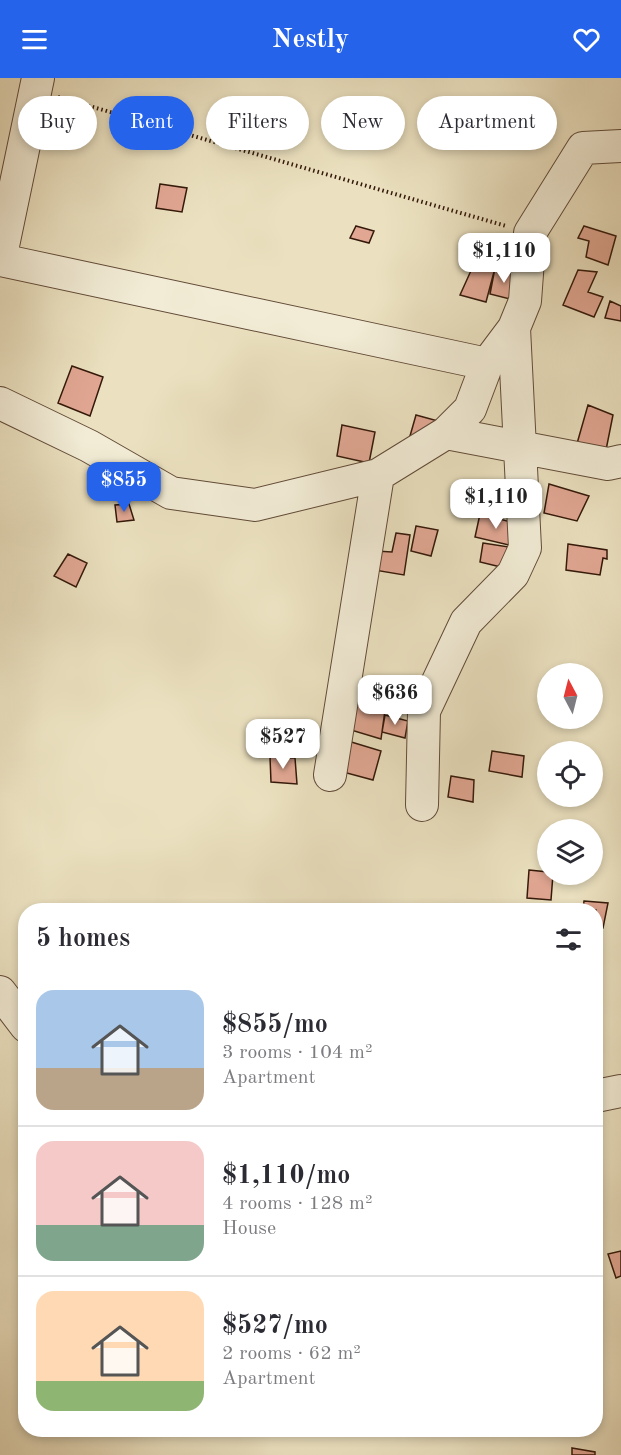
<!DOCTYPE html>
<html lang="en">
<head>
<meta charset="utf-8">
<style>
  body { margin:0; font-family:"Old Standard TT",serif; background:#f2f2f3; color:#2b2b33; height:100vh; display:flex; flex-direction:column; font-size:22px; white-space:nowrap }
  * { box-sizing:border-box; margin:0 }
  p { font-size:20px; color:#7c7c81 }
  .icon { flex:none; width:33px; height:33px; fill:none; stroke:currentColor; stroke-width:2; stroke-linecap:round; stroke-linejoin:round }
  .map { position:relative; flex:1; overflow:hidden }
  .side { position:absolute; left:18px; top:825px; width:585px; height:534px; display:flex; flex-direction:column; background:#fff; border-radius:24px; box-shadow:0 3px 9px #0003 }
  .side>* { flex:none }
  .top-card { position:absolute; left:18px; top:18px; width:585px; height:54px; display:flex; gap:12px }
  .needle { width:39px; rotate:353deg }
  .fabs { position:absolute; left:537px; top:585px; display:grid; gap:12px }
  .fabs a { display:grid; place-items:center; width:66px; height:66px; border-radius:50%; background:#fff; box-shadow:0 3px 9px #0003; font-size:30px }
  .price { position:absolute; translate:-50% -51px; padding:0 14px; border-radius:12px; background:#fff; color:#222; font-size:20px; line-height:39px; filter:drop-shadow(0 2px 3px #0008) }
  .price::after { content:''; position:absolute; left:50%; top:36px; width:18px; height:14px; margin-left:-9px; background:inherit; clip-path:polygon(0 0,100% 0,50% 100%) }
  .price.on { background:#2563eb; color:#fff }
  ul { padding:0; list-style:none }
  li { display:flex; align-items:center; gap:18px; height:150px; padding:0 18px }
  li+li { border-top:2px solid #e1e1e2 }
  li span { display:grid; place-items:center; flex:none; width:168px; height:120px; border-radius:18px; color:#555 }
  li>.icon { margin-inline-start:auto }
  span .icon { width:72px; height:72px; fill:#fffc; stroke-width:1 }
  li b { font-size:26px }
  h2 { display:flex; justify-content:space-between; align-items:center; height:72px; padding:0 18px; font-size:26px }
  .chip { padding:0 21px; border-radius:27px; background:#fff; box-shadow:0 3px 9px #0003; font-size:21px; line-height:54px }
  .chip.on { background:#2563eb; color:#fff }
  header { display:flex; justify-content:space-between; align-items:center; height:78px; padding:0 18px; background:#2563eb; color:#fff; font-size:27px; font-weight:800 }
  .map>svg:first-child { display:block }
</style>
</head>
<body>
<header><svg class="icon" aria-label="menu" viewBox="0 0 24 24"><path d="M4 6h16M4 12h16M4 18h16"/></svg>Nestly<svg class="icon" aria-label="heart" viewBox="0 0 24 24"><path d="M12 20l-8-8c-3-5 5-10 8-4 3-6 11-1 8 4z"/></svg></header>
<div class="map">
<svg width="621" height="1377" viewBox="0 0 621 1377">
  <rect width="100%" height="100%" fill="#ebe1c0"/>
  <filter id="stains"><feTurbulence type="fractalNoise" baseFrequency=".00333" numOctaves="4"/><feColorMatrix values="0 0 0 0 .2 0 0 0 0 .09 0 0 0 0 .02 0 0 0 .5 -.17"/></filter>
  <radialGradient id="worn" r=".72"><stop offset=".6" stop-color="#630" stop-opacity="0"/><stop offset="1" stop-color="#630" stop-opacity=".3"/></radialGradient>
  <!-- building -->
  <path fill="#e1a793" stroke="#34190a" stroke-width="1.5" d="M160 106 187 110 182 134 156 130Z
    M356 148 374 153 369 165 350 160Z
    M584 148 616 158 608 187 586 179 589 163 578 160Z
    M474 186 495 190 486 224 460 217Z
    M495 190 517 195 514 222 490 216Z
    M578 192 597 194 588 214 603 219 594 239 563 227Z
    M610 223 621 228V243L605 240Z
    M72 288 103 299 90 338 58 325Z
    M588 327 613 337 605 377 576 369Z
    M416 337 438 343 432 362 410 358Z
    M342 347 375 354 369 385 337 378Z
    M549 406 589 418 577 443 544 435Z
    M129 426 134 442 117 444 115 427Z
    M480 436 515 445 513 468 475 459Z
    M416 448 438 452 431 478 411 473Z
    M396 455 410 457 404 497 374 492 376 473 392 474Z
    M483 465 509 469 505 490 480 484Z
    M568 466 607 472V481L603 480 600 497 566 492Z
    M68 476 87 485 76 509 54 498Z
    M356 616 386 625 381 661 351 652Z
    M385 637 408 643 405 660 382 654Z
    M348 663 381 673 373 702 343 694Z
    M492 673 524 678 522 699 489 693Z
    M270 679 295 680 297 706 271 704Z
    M451 698 474 702 473 724 448 719Z
    M529 792 548 794V796H553L551 822 527 820Z
    M584 823 608 825 603 850 596 849V832H583Z
    M621 1173V1198L616 1200 608 1176Z
    M572 1370 595 1374V1377H572Z"/>
  <g fill="none" stroke-linecap="round" stroke-linejoin="round">
    <!-- minor casing -->
    <g stroke="#624b38" stroke-width="34">
      <path id="minor" d="M0 182 38 0
        M1 182 487 286
        M0 325 89 368 171 415 255 427 378 397 446 355 470 331 487 286 514 250 525 223 530 155 583 70 621 68
        M446 355 608 386 621 383
        M330 697 378 397
        M422 727 424 633 466 544 513 496 525 470 514 250
        M0 914 26 948
        M596 1018 621 1013"/>
    </g>
    <!-- path -->
    <path stroke="#34190a" stroke-width="4" stroke-dasharray="1.5 3" stroke-linecap="butt" d="M58 19 506 148"/>
    <!-- minor -->
    <use href="#minor" stroke="#f2ecd6" stroke-width="32"/>
  </g>
  <rect width="100%" height="100%" filter="url(#stains)"/>
  <rect width="100%" height="100%" fill="url(#worn)"/>
</svg>
<div class="fabs">
<a><svg class="needle" viewBox="-14 -14 28 28"><path d="M0-13l5 13h-10z" fill="#e53935"/><path d="M0 13l5-13h-10z" fill="#7c7c81"/></svg></a>
<a><svg class="icon" aria-label="locate" viewBox="0 0 24 24"><circle cx="12" cy="12" r="6"/><path d="M12 2v4M12 18v4M2 12h4M18 12h4"/></svg></a>
<a><svg class="icon" aria-label="layers" viewBox="0 0 24 24"><path d="M12 4l9 5-9 5-9-5zM3 14l9 5 9-5"/></svg></a>
</div>
<b class="price" style="left:504px;top:206px">$1,110</b>
<b class="price on" style="left:124px;top:435px">$855</b>
<b class="price" style="left:496px;top:452px">$1,110</b>
<b class="price" style="left:395px;top:648px">$636</b>
<b class="price" style="left:283px;top:692px">$527</b>
<div class="top-card">
<a class="chip">Buy</a>
<a class="chip on">Rent</a>
<a class="chip">Filters</a>
<a class="chip">New</a>
<a class="chip">Apartment</a>
</div>
<section class="side">
<h2>5 homes<svg class="icon" aria-label="filters" viewBox="0 0 24 24"><path d="M4 7h16M4 17h16"/><circle cx="9" cy="7" r="2"/><circle cx="15" cy="17" r="2"/></svg></h2>
<ul>
<li><span style="background:linear-gradient(#a9c7e8 65%,#b9a48a 0)"><svg class="icon" aria-label="home" viewBox="0 0 24 24"><path d="M3 11l9-7 9 7M6 9v11h12V9"/></svg></span><div><b>$855/mo</b><p>3 rooms · 104 m²</p><p>Apartment</p></div></li>
<li><span style="background:linear-gradient(#f6c9c9 70%,#7fa58c 0)"><svg class="icon" aria-label="home" viewBox="0 0 24 24"><path d="M3 11l9-7 9 7M6 9v11h12V9"/></svg></span><div><b>$1,110/mo</b><p>4 rooms · 128 m²</p><p>House</p></div></li>
<li><span style="background:linear-gradient(#ffd9b3 75%,#8fb573 0)"><svg class="icon" aria-label="home" viewBox="0 0 24 24"><path d="M3 11l9-7 9 7M6 9v11h12V9"/></svg></span><div><b>$527/mo</b><p>2 rooms · 62 m²</p><p>Apartment</p></div></li>
</ul>
</section>
</div>
</body>
</html>
